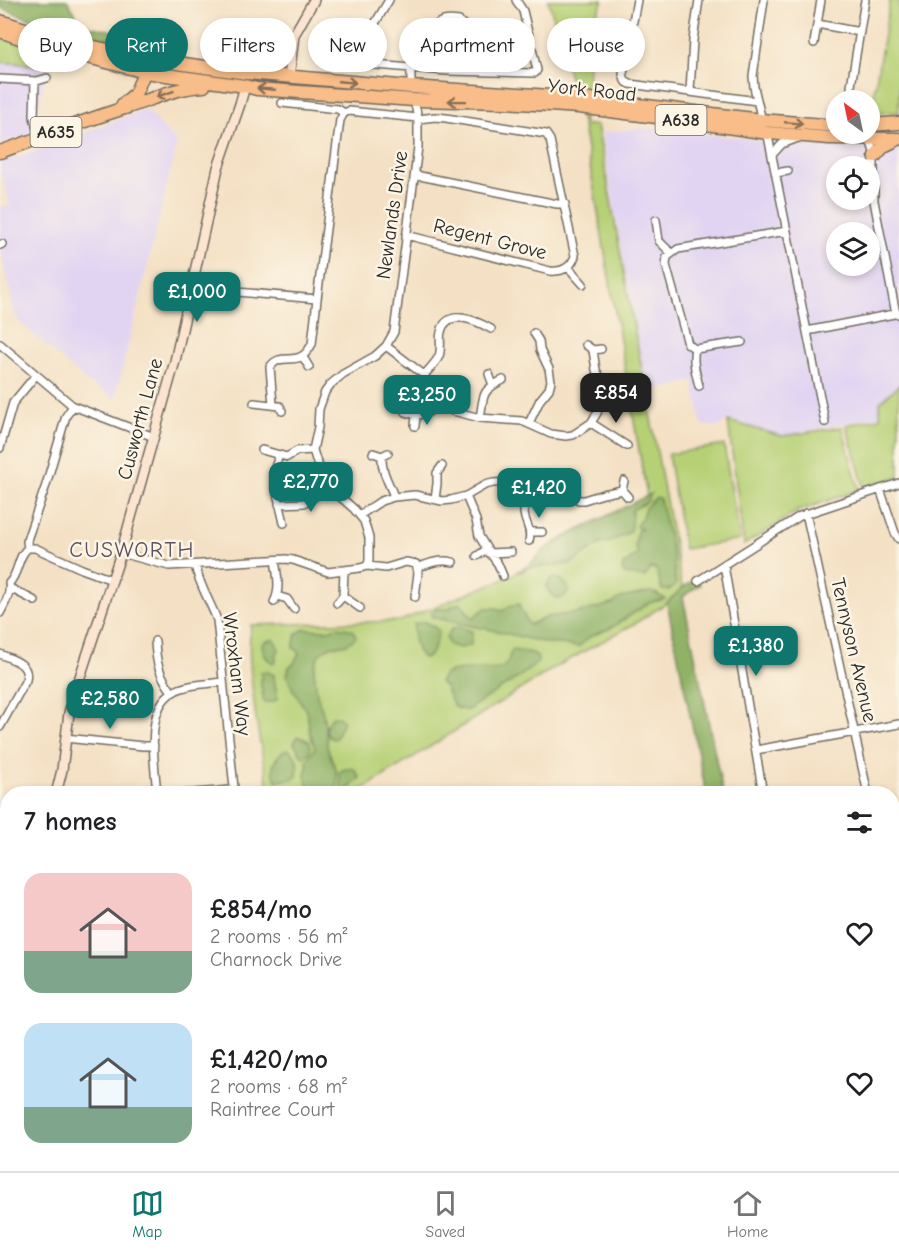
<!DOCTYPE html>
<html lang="en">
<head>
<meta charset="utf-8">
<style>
  body { margin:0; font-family:"Comic Neue",sans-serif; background:#f6f6f6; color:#202124; height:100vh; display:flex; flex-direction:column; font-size:22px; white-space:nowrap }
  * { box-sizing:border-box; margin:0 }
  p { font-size:20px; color:#757577 }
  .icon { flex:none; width:33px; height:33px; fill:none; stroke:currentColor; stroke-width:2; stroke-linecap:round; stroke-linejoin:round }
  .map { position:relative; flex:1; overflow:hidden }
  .side { position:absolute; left:0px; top:786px; width:900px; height:386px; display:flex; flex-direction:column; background:#fff; border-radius:24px 24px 0 0; box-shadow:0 3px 9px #0003 }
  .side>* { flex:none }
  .banner { position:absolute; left:18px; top:18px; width:864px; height:54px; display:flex; gap:12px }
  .needle { width:39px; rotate:327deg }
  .tools { position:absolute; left:826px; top:90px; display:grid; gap:12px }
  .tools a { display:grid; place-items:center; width:54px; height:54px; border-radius:50%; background:#fff; box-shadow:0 3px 9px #0003; font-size:30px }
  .price { position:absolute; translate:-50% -51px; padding:0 14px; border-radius:12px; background:#0f766e; color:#fff; font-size:20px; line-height:39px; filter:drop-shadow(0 2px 3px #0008) }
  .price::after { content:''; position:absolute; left:50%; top:36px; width:18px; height:14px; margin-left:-9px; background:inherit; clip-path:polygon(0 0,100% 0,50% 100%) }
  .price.on { background:#222; color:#fff }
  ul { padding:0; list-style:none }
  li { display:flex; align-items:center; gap:18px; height:150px; padding:0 24px }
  li span { display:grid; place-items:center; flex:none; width:168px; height:120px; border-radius:18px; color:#555 }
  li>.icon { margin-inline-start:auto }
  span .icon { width:72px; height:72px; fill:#fffc; stroke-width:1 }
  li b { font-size:26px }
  h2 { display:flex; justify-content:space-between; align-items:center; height:72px; padding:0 24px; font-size:26px }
  .pill { padding:0 21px; border-radius:27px; background:#fff; box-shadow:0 3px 9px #0003; font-size:21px; line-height:54px }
  .pill.on { background:#0f766e; color:#fff }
  .tab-bar { display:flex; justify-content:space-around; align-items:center; height:84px; border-top:2px solid #e0e0e0; background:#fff; font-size:16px; color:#757577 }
  .tab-bar a { display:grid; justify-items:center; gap:3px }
  .tab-bar .on { color:#0f766e }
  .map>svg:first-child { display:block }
</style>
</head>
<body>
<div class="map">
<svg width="899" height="1171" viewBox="0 0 899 1171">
  <rect width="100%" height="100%" fill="#fcf5e5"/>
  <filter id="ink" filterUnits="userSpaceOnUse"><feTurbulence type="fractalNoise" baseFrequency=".0167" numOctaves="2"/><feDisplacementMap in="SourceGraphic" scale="12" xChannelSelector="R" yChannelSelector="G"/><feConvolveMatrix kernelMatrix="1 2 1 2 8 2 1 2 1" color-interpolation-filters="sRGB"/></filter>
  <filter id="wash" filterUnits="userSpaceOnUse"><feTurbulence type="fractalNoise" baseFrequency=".008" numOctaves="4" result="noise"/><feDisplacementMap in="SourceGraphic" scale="24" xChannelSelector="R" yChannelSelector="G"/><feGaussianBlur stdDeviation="1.35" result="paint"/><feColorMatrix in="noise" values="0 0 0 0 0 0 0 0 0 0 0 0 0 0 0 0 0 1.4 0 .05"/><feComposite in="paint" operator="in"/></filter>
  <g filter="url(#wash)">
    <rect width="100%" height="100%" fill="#f4e1c5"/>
    <!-- built -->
    <path fill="#e1d4f3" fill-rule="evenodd" d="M0 62 46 66V75L31 134 0 144Z
      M145 109 177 143 115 399 81 377 19 321 15 314 0 248 3 247 0 237V208L10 204 0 173V162L12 157 16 158 74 137Z
      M643 128 792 143 899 144V384L880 403V416L782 436 728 419 719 427 702 425 693 381 647 392 601 133ZM837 166H870V200H837ZM837 232H870V266H837Z"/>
    <!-- green -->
    <path fill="#b6d075" stroke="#707e50" stroke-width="1.5" d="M548 0H603L596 16 589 63 588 88 583 125H597L682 588 667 603 634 624 554 668 357 793H270C262 758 256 723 252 686 250 665 248 646 251 625L400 621 508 577 529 566 545 549 565 537 647 496 583 126C570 84 562 41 548 0Z
      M890 0H899V112L876 113 874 92Z
      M0 37 46 50V66L0 62Z
      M899 385V477L864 487 846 425 880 418V402Z
      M728 421 782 436 842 427 859 490 798 511 744 545Z
      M724 445 740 540 684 549 668 454Z
      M0 1071 7 1072 8 1164H223V1171H0Z"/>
    <!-- forest -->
    <path fill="#90b266" stroke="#5e6e48" stroke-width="1.5" d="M0 0H67L82 25 160 40 156 49 54 29 0 7Z
      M651 494 647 502 632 510 631 529 629 532 610 542 600 544 571 564 536 567 528 568 521 572H516L529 565 545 549 565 537Z
      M657 497 660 499 673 555 676 585 669 590H662L656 569 651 568 645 577 625 574 622 570 623 565 638 554 635 547 637 531 642 529 638 528 636 526 642 517 645 508 655 498Z
      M552 578C562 578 565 581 569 590 562 605 551 598 546 586Z
      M696 579 700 584 683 597 723 793H706L667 603 682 588Z
      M650 592 658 594V595L665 599 649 603 609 629 591 636 578 647 560 644H550L488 629 486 627 481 628 432 617 431 614 437 609H450L451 606 461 603 472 618 486 608H495L502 611 509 606 519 604 520 608 529 625 547 617 576 613 612 604 620 598Z
      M424 622 433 626 439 631 434 648 429 657 423 658C414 650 413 635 414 624Z
      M338 627 353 630 356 636 355 638 347 644 330 647 322 651 318 656 314 670 317 695 323 713 327 739V747L337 772V792L336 793H309L305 774 307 768V760L315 748 310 733 307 712 292 688 287 676 289 667 294 663 299 653 296 649 293 648 296 634 304 629 327 630Z
      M459 627 472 631 471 645 460 648 449 645 446 637 452 629Z
      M274 639 279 649 276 656V662L273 663C265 658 263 654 262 645L264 642Z
      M512 650 533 653 538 658V662C517 681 491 693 468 710H464L454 707 445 687 440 682C441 678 441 677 445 674 453 670 475 669 484 669 490 669 497 671 503 667 510 663 509 655 512 650Z
      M265 671 274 675C274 683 277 690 277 699L273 702H264L261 685V673Z
      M333 716 338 717 343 721 336 738 333 739C323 734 325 723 333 716Z
      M297 736 309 741 311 747 309 753 303 757 294 744Z
      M288 749C299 758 298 762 297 776L292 779 277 781C269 769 275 754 288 749Z
      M352 768 355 770 360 778 353 784 352 786 342 792 341 790 340 772 342 770Z"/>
    <!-- water -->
    <path fill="#6faae0" stroke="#4d6a86" stroke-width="1.5" d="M155 1164H175L180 1169 183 1168 187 1164H216V1171H157Z"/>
  </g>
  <g filter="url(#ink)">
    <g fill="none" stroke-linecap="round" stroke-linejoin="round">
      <!-- street casing -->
      <g stroke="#716b61" stroke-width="10">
        <path id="street" d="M637 0 623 74 625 81 630 84 757 101
          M817 24 860 32
          M814 43 821 0
          M328 61 447 71 535 73 537 70 523 11 516 0
          M352 62 389 0
          M411 68V89
          M447 71 450 43 430 40 429 39C434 22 442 18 459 21 466 26 473 36 467 45L450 43
          M0 79 37 81 47 78
          M35 81 34 117 39 138
          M690 91 693 40 699 0
          M852 100 851 95V86L865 0
          M282 103 338 109 344 113 349 111 418 118
          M762 121 754 87 753 76 764 0
          M767 131 825 422
          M869 137 874 152V201L896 314
          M772 155 782 144 798 138
          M776 173 788 171
          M415 175 557 204H565
          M656 220 659 241 671 253
          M406 235 550 271C562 272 571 268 575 256L550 140 546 134 446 118 435 117 418 119
          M0 245 2 244
          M568 267 583 284
          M191 288 317 299 340 120 344 113
          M807 331 899 313
          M742 342 695 349 688 344 666 265 667 257 678 249 787 231
          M0 344 73 406 154 437
          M586 345 593 350 601 349
          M386 346 424 375 441 403 453 411 480 418 522 421 551 434 566 436 573 435 591 423 597 413 600 404 604 390V385L596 370 593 350
          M695 349C692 361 696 374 699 386
          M303 357 309 367
          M489 374 493 385
          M424 375C429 369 436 363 439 356 442 348 439 339 441 332 447 307 477 321 491 329
          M254 403 280 406 282 411
          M273 405 270 367C283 349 298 371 312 344L317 299
          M406 412C421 418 429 413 441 403
          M480 418C484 396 480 391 503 380
          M529 423 540 400 549 389 551 381 549 369 540 350 539 341 534 333
          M591 423 627 446
          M415 426 416 415
          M0 448 13 403 36 375
          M262 450 287 457 297 451 313 450
          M373 453 382 456 388 453
          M382 456C381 472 389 482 394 497
          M275 468 279 455
          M624 481 622 490 628 497
          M880 489 895 533 899 539
          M277 493 284 523
          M466 496 476 520 479 536 487 549 498 564 503 576
          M435 499 437 484V473L442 466
          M279 504 304 503 331 486
          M806 513 868 794
          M360 515 381 501 394 497 415 495 442 501 451 500 466 496 485 485 493 483 511 482 537 490 557 488 564 490 579 500H584L603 494 622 490
          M530 532H542
          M529 541C532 529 525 524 524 513 523 504 528 496 531 489
          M28 548H35L82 569 112 580
          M121 553 169 566 286 559 293 560 328 572 360 568 367 566 386 568 406 562 416 564 418 573 415 597
          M489 553 511 552
          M477 556 487 549
          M724 565 763 794
          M367 566 369 561V538L364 521 354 509 337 494 317 463 313 450 318 427 319 409 325 392 331 384 343 374 375 356 386 346 394 332 418 147V118L414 100
          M417 568C430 563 440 559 453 562
          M698 581 800 516 899 483
          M10 588 35 601
          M277 596 287 599 294 609
          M343 596 344 570
          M274 602C281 589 277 574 275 560
          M337 603 343 596 360 608
          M0 613C5 604 11 593 9 583 19 574 17 556 28 548L27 542 28 537 46 485 66 416 73 406
          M155 641C156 663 159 674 172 692
          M0 654C13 660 30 663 26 680L0 727
          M65 738 143 746H154
          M756 750 899 724
          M157 794C155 766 144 708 173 692 187 684 207 684 223 682
          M180 794 231 790 234 788 217 620C210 601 199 585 195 565
          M855 794 868 791
          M892 849 899 853
          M893 896 899 884
          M0 962 8 951
          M892 978 899 981
          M0 1040 8 1044
          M892 1081 899 1069
          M892 1163 899 1166
          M742 1164 755 1170
          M700 1166 713 1171
          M839 1171 842 1164"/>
      </g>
      <!-- secondary casing -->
      <g stroke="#716b61" stroke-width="12">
        <path id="secondary" d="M289 77 294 35 314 0
          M56 794 62 770 69 713 76 689 121 553 175 361 218 168 240 104 245 86
          M0 851 8 845"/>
      </g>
      <!-- highway casing -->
      <g stroke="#716b61" stroke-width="15">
        <path id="highway" d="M0 21 53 38 149 59 247 73 411 87 582 98 761 120 837 126
          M0 31 31 42 145 72 245 86 257 89 414 100 505 102 579 107 672 119 768 133 829 138 899 139
          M123 104 135 94 148 64
          M870 125 899 123
          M0 152C43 137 85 120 128 107 153 99 177 87 204 86
          M875 156 884 146 896 140"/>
      </g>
      <!-- street -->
      <use href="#street" stroke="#fff" stroke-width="7"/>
      <!-- secondary -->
      <use href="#secondary" stroke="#fce5d0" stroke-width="9"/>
      <!-- highway -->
      <use href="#highway" stroke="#f8bd89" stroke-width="12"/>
    </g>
    <!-- one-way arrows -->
    <defs><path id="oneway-shaft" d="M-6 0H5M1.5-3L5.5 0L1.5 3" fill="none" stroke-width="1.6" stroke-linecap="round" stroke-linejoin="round" transform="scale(1.5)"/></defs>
    <g stroke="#876d55">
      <use href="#oneway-shaft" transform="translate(347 82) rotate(5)"/>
      <use href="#oneway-shaft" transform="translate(266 89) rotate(-175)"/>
      <use href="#oneway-shaft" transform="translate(165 94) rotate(162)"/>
      <use href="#oneway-shaft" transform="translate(457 101) rotate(-179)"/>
      <use href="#oneway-shaft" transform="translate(794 123) rotate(5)"/>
    </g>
  </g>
  <g text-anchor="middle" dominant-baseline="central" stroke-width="5" stroke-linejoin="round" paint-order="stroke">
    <!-- shield labels -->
    <g fill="#fcf5e5" stroke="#6a6863" stroke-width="1.5">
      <rect x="655.5" y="105" width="51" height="30" rx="4.5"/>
      <rect x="30.5" y="117" width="51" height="30" rx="4.5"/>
    </g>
    <g font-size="18" font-weight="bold" fill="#2b2b2b">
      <text x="681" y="120">A638</text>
      <text x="56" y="132">A635</text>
    </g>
    <!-- street labels -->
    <g font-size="20" fill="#2b2b2b" stroke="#fcf5e5">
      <text transform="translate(592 90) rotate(6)">York Road</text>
      <text transform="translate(392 215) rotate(-82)">Newlands Drive</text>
      <text transform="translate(490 239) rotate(14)">Regent Grove</text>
      <text transform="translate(140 419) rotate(-75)">Cusworth Lane</text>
      <text transform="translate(854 650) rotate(77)">Tennyson Avenue</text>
      <text transform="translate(237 674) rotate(83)">Wroxham Way</text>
    </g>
    <!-- quarter labels -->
    <g font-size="22" letter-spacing="1.5" fill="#5d5060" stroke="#fcf5e5">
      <text x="132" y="550">CUSWORTH</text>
    </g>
  </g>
</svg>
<div class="tools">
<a><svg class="needle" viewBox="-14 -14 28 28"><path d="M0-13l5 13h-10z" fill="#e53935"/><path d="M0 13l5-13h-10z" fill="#757577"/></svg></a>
<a><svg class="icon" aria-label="locate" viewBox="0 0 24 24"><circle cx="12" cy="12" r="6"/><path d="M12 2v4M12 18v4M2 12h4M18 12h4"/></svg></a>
<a><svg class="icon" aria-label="layers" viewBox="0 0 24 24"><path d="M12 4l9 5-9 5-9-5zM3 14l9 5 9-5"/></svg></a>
</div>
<b class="price" style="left:197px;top:323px">£1,000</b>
<b class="price on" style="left:616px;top:424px">£854</b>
<b class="price" style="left:427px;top:426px">£3,250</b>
<b class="price" style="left:311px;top:513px">£2,770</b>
<b class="price" style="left:539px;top:519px">£1,420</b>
<b class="price" style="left:756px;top:677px">£1,380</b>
<b class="price" style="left:110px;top:730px">£2,580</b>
<div class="banner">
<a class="pill">Buy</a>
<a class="pill on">Rent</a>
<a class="pill">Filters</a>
<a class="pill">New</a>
<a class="pill">Apartment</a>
<a class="pill">House</a>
</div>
<section class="side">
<h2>7 homes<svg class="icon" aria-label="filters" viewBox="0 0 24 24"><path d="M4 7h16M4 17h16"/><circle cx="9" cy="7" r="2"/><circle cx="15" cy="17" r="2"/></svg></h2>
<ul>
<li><span style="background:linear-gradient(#f6c9c9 65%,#7fa58c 0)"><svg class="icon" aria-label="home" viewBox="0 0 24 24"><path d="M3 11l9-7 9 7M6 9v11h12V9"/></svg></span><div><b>£854/mo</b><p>2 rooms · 56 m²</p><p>Charnock Drive</p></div><svg class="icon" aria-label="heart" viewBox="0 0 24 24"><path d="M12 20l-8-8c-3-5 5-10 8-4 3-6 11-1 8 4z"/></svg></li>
<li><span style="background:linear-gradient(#bfe0f5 70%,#7fa58c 0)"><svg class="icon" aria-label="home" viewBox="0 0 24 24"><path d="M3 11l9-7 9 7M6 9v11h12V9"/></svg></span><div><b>£1,420/mo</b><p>2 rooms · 68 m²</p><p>Raintree Court</p></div><svg class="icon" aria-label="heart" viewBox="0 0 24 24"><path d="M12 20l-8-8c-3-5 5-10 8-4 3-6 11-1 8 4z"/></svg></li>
</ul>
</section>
</div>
<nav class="tab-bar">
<a class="on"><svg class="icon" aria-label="map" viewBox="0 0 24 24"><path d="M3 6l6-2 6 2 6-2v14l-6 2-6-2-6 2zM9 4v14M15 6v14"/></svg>Map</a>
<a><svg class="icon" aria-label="saved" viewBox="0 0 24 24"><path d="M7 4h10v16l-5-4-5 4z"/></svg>Saved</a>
<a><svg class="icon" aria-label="home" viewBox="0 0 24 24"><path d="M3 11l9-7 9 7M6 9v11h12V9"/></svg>Home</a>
</nav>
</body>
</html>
